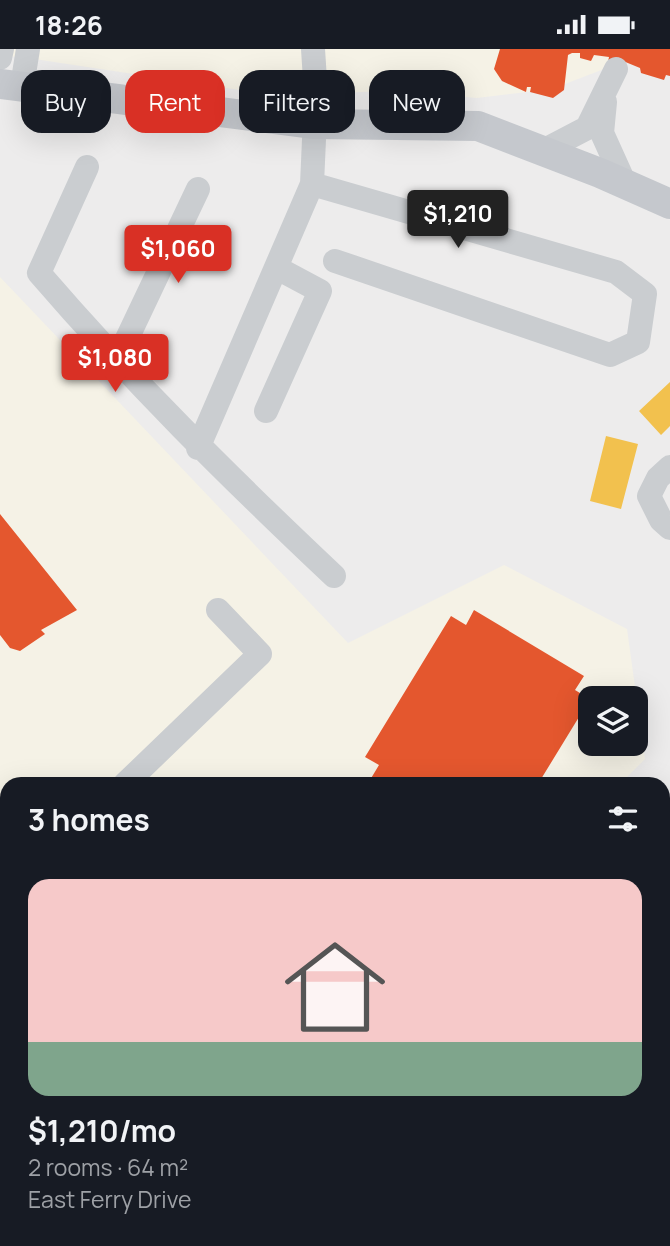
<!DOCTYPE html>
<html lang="en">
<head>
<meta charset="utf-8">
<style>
  body { margin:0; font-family:Manrope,sans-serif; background:#20242c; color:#f1f3f6; height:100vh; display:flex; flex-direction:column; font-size:26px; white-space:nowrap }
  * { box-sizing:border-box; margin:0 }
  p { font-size:23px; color:#9ea1a6 }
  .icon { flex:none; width:38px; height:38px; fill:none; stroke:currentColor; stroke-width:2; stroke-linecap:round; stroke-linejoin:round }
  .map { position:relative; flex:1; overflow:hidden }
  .panel { position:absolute; left:0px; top:728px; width:670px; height:469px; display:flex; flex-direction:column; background:#171b24; border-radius:21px 21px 0 0; box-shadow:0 7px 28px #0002 }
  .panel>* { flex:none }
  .hud { position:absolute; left:21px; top:21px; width:628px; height:63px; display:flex; gap:14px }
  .buttons { position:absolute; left:578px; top:637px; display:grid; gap:14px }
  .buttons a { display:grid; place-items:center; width:70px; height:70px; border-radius:14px; background:#171b24; box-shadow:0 7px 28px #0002; font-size:35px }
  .price { position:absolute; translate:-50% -60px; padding:0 16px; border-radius:7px; background:#d93025; color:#fff; font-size:23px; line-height:46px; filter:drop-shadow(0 2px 4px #0008) }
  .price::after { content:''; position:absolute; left:50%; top:42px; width:21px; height:16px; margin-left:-10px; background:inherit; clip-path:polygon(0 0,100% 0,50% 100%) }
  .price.current { background:#222; color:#fff }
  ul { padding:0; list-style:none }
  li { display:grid; align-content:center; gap:14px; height:371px; padding:0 28px }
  li span { display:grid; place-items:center; height:217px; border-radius:21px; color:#555 }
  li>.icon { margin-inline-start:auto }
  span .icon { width:126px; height:126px; fill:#fffc; stroke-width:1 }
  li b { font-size:30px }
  h2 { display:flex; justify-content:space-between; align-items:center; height:84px; padding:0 28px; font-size:30px }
  .chip { padding:0 24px; border-radius:21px; background:#171b24; box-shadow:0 7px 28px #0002; font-size:24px; line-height:63px }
  .chip.current { background:#d93025; color:#fff }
  .status { display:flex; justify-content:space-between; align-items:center; height:49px; padding:0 35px; background:#171b24; direction:ltr }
  .status svg { height:19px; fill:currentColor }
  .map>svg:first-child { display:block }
</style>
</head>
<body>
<div class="status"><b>18:26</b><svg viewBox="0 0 49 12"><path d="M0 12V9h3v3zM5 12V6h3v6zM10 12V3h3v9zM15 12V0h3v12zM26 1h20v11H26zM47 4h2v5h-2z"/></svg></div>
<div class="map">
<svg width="670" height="1197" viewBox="0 0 670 1197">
  <rect width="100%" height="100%" fill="#edecec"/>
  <!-- commercial -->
  <path fill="#f5f2e6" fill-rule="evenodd" d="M0 0H656L552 40 477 49 391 42 273 46 21 8 0 7Z
    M0 228 348 594 504 516 627 580 645 710 620 735H7V783L0 776ZM590 649H635V695H590Z
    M7 1083V1190H266L265 1197H0V1090Z"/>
  <!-- medical -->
  <path fill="#f5e5e0" d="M0 897 7 905V1083L0 1090Z"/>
  <!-- homes -->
  <path fill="#f2c14e" d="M670 333V377L661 386 639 362Z
    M606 387 638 395 621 460 590 452Z
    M667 759H670V806L663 805V772Z
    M663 855 670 856V890L663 889Z
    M663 1010 670 1012V1065L663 1063Z
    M666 1172 670 1176V1197H638L646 1190H663Z
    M450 1190H506L512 1197H456Z
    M564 1190H584L576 1197H571Z"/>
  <!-- shops -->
  <path fill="#e4572e" d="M500 0H670V27L666 26 664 31 641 24 640 19 623 12 608 13 609 8 594 6 591 12 580 9V4H572L568 6 564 41 553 49 530 43 531 38H527L526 43 502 32 494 20Z
    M0 465 77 561 41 581 45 585 20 602 10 599 0 586Z
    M474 561 584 627 575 641 590 650 538 735H377L370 731 379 716 365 708 451 567 466 576Z
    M63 1190H190L197 1197H56Z"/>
  <!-- health -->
  <path fill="#e377a8" d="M0 992 7 1000V1082L0 1088Z"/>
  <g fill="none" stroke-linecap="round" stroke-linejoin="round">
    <!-- minor -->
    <path stroke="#cacdd0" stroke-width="24" d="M0 9 2 0
      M22 37 28 0
      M605 53 602 84 625 135
      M543 102 587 79 616 20
      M87 118 39 224C133 333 229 428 334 527
      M312 135 616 223 645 245 638 293 610 306 335 212
      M116 313 198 140
      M266 362 320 242 277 219
      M198 399 312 135 316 46 313 0
      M670 418 658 429 649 447 661 471 670 479
      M125 735 260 605 218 561
      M663 838H670
      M663 903 670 904
      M0 962 7 969
      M663 1095 670 1098
      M0 1153 7 1146
      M543 1190 549 1197
      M363 1197 368 1190"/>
    <!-- major -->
    <path stroke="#c5c8cd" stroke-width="30" d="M0 35 314 75 478 77 600 124 670 155
      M0 831 7 839
      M340 1190 346 1197
      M309 1197 317 1190"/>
  </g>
</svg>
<div class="buttons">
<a><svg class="icon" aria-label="layers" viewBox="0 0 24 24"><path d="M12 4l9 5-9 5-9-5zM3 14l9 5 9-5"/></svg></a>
</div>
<b class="price current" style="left:458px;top:201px">$1,210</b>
<b class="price" style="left:178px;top:236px">$1,060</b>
<b class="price" style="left:115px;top:345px">$1,080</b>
<div class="hud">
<a class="chip">Buy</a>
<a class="chip current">Rent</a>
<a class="chip">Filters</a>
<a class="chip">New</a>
</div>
<section class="panel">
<h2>3 homes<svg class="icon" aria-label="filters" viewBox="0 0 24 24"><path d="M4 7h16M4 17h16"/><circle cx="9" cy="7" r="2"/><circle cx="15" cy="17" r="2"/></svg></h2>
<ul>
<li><span style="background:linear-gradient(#f6c9c9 75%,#7fa58c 0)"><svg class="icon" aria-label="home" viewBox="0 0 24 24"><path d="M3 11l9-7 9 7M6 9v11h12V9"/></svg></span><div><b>$1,210/mo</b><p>2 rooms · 64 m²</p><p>East Ferry Drive</p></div></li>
</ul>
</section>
</div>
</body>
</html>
